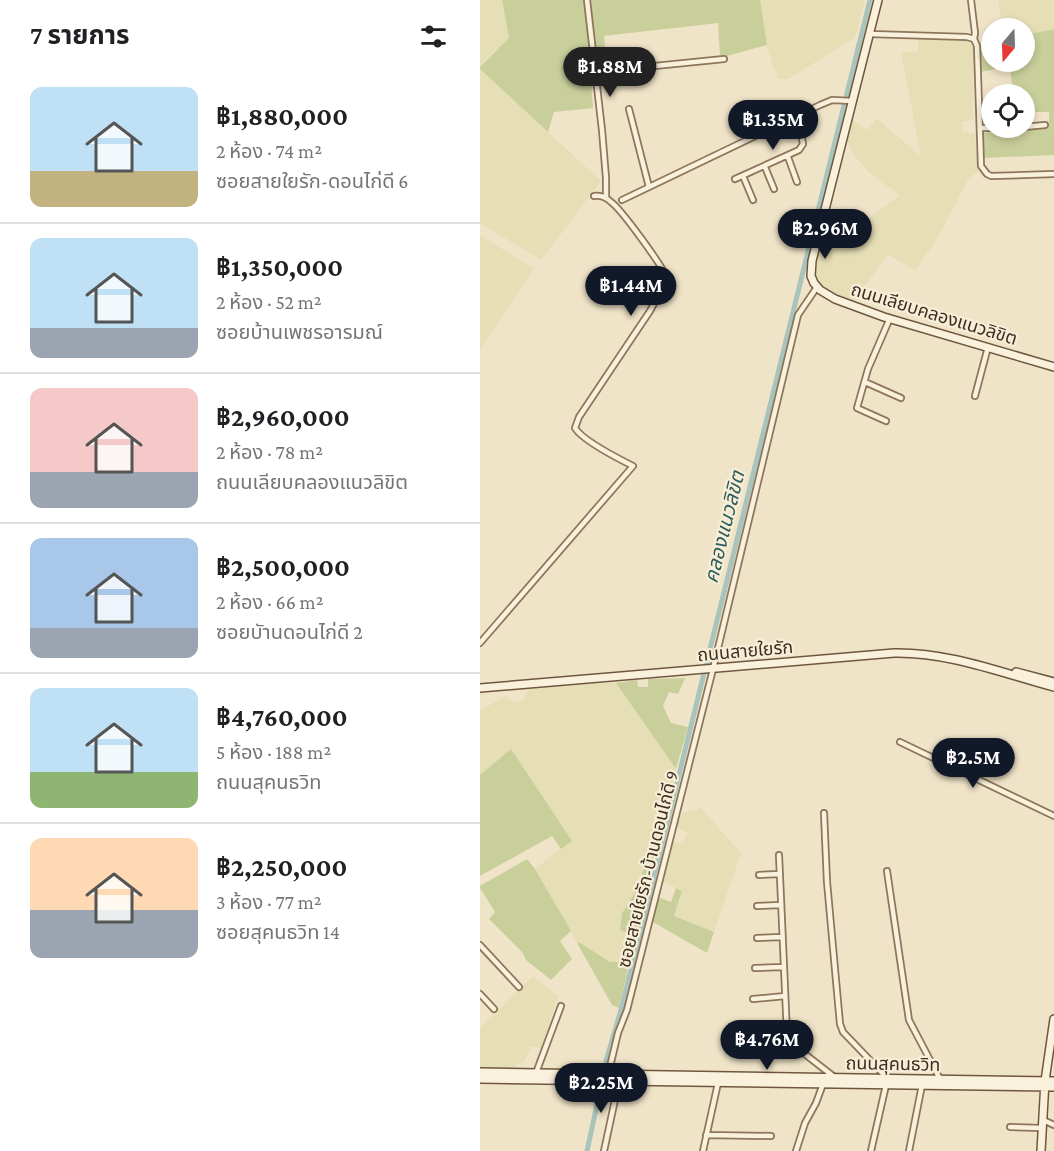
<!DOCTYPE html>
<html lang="th">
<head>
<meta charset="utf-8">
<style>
  body { margin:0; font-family:"Crimson Pro","Noto Sans Thai",serif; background:#f6f6f6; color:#202124; height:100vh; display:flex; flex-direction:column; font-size:22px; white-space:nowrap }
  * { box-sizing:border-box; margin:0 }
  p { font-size:20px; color:#757577 }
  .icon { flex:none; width:33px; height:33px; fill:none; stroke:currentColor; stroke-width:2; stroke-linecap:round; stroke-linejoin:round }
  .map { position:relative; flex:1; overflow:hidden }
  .drawer { display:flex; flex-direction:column; background:#fff; width:480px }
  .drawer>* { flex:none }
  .needle { width:39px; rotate:199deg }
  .buttons { position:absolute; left:501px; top:18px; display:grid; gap:12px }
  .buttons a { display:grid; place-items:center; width:54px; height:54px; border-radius:50%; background:#fff; box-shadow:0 3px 9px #0003; font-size:30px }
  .price { position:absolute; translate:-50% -51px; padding:0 14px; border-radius:21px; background:#111827; color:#fff; font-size:20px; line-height:39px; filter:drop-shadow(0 2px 3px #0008) }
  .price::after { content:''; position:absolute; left:50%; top:36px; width:18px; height:14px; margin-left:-9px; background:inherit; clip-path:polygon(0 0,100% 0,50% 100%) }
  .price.selected { background:#222; color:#fff }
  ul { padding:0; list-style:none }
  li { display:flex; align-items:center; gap:18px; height:150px; padding:0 30px }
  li+li { border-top:2px solid #e0e0e0 }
  li span { display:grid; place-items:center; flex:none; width:168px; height:120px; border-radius:12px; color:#555 }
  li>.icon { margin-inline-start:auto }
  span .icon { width:72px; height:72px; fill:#fffc; stroke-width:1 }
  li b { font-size:26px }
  h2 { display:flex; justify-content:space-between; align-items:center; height:72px; padding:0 30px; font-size:26px }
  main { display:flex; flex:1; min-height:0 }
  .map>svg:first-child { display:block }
</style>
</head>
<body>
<main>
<section class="drawer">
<h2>7 รายการ<svg class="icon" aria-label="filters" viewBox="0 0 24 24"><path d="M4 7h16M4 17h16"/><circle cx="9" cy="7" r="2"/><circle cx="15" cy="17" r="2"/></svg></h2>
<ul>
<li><span style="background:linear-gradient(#bfe0f5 70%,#c2b280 0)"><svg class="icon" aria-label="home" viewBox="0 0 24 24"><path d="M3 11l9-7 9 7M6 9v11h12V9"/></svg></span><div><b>฿1,880,000</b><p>2 ห้อง · 74 m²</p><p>ซอยสายใยรัก-ดอนไก่ดี 6</p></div></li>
<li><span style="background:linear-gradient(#bfe0f5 75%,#9aa5b1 0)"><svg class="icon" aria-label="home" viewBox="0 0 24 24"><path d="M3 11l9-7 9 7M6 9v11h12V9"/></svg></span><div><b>฿1,350,000</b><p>2 ห้อง · 52 m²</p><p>ซอยบ้านเพชรอารมณ์</p></div></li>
<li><span style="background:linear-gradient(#f6c9c9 70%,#9aa5b1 0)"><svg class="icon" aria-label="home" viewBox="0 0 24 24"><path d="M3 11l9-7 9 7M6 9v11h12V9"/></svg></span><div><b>฿2,960,000</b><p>2 ห้อง · 78 m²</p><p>ถนนเลียบคลองแนวลิขิต</p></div></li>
<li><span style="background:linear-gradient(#a9c7e8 75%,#9aa5b1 0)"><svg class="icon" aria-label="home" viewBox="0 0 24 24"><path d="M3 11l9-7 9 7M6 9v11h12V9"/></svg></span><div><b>฿2,500,000</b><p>2 ห้อง · 66 m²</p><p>ซอยบัานดอนไก่ดี 2</p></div></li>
<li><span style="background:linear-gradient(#bfe0f5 70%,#8fb573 0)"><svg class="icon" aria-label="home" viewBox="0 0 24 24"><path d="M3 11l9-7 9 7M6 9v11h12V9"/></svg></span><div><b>฿4,760,000</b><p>5 ห้อง · 188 m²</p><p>ถนนสุคนธวิท</p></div></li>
<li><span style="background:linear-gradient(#ffd9b3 60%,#9aa5b1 0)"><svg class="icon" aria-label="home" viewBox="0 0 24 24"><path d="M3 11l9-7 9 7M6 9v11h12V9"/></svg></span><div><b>฿2,250,000</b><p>3 ห้อง · 77 m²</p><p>ซอยสุคนธวิท 14</p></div></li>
</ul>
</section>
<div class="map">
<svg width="574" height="1151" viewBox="0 0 574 1151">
  <rect width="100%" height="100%" fill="#f0e4c8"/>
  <!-- farmland -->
  <path fill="#e6deb5" d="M0 0H22L29 38 0 66Z
    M280 0H385L375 38 308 79H299L294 69 287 45Z
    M518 0H574V29L545 35 544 28H523Z
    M438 39H483L490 41 494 49 493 120 482 122 483 132 495 133 498 172 489 178 457 239 435 271 408 254 373 302 346 291 338 283 334 273 339 250 349 251 355 229 364 226 374 230 420 195 392 175 375 157 366 139 373 120 387 130 397 119 441 156 421 53 438 51Z
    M0 69 121 181 61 260 0 223Z
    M0 235 54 269 0 350Z
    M112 683H136L196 769 184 817 176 818 159 886 142 913 140 930 155 937 148 962 139 963 130 962 100 942 97 943 55 869 91 840 31 750 0 775V711L25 696 33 702 44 700 48 689Z
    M221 808 261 853 234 932 194 916 202 891 182 881 192 841 202 844 208 833 195 827 203 813Z
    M53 976 78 996 61 1048 51 1046 44 1062 37 1063 36 1069 0 1068V1028Z"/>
  <!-- green -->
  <path fill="#c9cf9b" d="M22 0H280L287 45 247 56 240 55 238 23 124 36 127 68H110L113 108 74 112 68 132 0 69V67L29 38Z
    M574 29V155L504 158 502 133 569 128V112H545L544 94H516V88L532 85 530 66 501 72 499 43 511 41 512 62H544L545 35Z
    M205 678 198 694 189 692 183 706 191 723 208 727 196 769 136 683 157 680 158 687H168V679Z
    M31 749 92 841 81 849 72 836 0 876V775Z
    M184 817 155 937 140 930 142 913 159 886 176 818Z
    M47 859 55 869 91 931 80 941 92 959 71 980 46 960 43 953 9 919 15 912 0 888V886Z
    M196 888 202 891 194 916 234 932 227 953 173 922 178 897 191 902Z
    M99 942 130 962H148V968L139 1008 132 1005 97 943Z"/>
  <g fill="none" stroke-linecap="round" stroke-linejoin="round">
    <!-- canal -->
    <path stroke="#a9c4bc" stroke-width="5" d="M126 1061 141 1010 390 0
      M107 1151 121 1086"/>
    <!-- street casing -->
    <g stroke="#8d765c" stroke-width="8">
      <path id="street" d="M107 0 122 130 126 178V198
        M491 0 495 33 494 39
        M390 34 487 37 494 39 497 46 501 166 507 174 511 176 574 174
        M115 72 244 59
        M149 109 169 187
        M544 127 565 125
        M500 128H530
        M308 157 317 182
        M285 167 294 189
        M263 176 273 200
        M255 179 319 150 323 144 318 116
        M142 200 340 105 352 100 373 101
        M385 382 421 398
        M495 396 508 347
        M406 421 377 408 388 369 410 318
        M0 643 153 466C139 459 103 441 95 428L99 417 170 311 187 279C185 269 141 209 131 202 126 197 121 195 114 196
        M420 742 574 816
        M344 813 347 882 360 1024 363 1032 408 1079
        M299 855 307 1034 312 1044 353 1076
        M407 871 429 1020 460 1079
        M279 875 300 874
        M277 906 301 905
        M277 938 302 937
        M0 945 39 987
        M275 968 303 967
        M0 994 14 1009
        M273 999 305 996
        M56 1073 81 1006
        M128 1075 138 1033 147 1010 233 669 318 315 337 287
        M563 1120 574 1125
        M530 1127 562 1128
        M226 1135 291 1136
        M124 1151 139 1081
        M223 1151 238 1083
        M316 1151 325 1123 336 1103 343 1084
        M391 1151 406 1085
        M429 1151 442 1085"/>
    </g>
    <!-- secondary casing -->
    <g stroke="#6f573f" stroke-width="10">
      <path id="secondary" d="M398 0 332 261 331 276 334 283 340 290 355 299 404 317 574 367
        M536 672 574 682
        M0 688 414 653C469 652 522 673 574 687
        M0 1072 574 1081
        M0 1079 574 1087
        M561 1151 565 1081 574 1019"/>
    </g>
    <!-- street -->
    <use href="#street" stroke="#faf1dc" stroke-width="4.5"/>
    <!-- secondary -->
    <use href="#secondary" stroke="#faf1dc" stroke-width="7"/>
  </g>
  <g text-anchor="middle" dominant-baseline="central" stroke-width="4.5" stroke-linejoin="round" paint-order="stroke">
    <!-- street labels -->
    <g font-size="18" fill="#3d2e20" stroke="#f7eed8">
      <text transform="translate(454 314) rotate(17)">ถนนเลียบคลองแนวลิขิต</text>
      <text transform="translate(265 651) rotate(-5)">ถนนสายใยรัก</text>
      <text transform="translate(168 869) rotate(-76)">ซอยสายใยรัก-บ้านดอนไก่ดี 9</text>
      <text transform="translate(413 1064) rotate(1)">ถนนสุคนธวิท</text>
    </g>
    <!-- water labels -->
    <g font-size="20" font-style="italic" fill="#2f5d5a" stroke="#f7eed8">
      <text transform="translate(244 527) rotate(-76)">คลองแนวลิขิต</text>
    </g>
  </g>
</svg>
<div class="buttons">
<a><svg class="needle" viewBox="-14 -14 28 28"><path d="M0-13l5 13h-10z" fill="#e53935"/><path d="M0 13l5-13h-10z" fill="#757577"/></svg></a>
<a><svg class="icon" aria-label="locate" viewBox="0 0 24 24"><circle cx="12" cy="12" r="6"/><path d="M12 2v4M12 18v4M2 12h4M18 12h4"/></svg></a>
</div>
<b class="price selected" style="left:130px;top:98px">฿1.88M</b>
<b class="price" style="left:293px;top:151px">฿1.35M</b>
<b class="price" style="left:345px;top:260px">฿2.96M</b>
<b class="price" style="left:151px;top:317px">฿1.44M</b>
<b class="price" style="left:493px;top:789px">฿2.5M</b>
<b class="price" style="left:287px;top:1071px">฿4.76M</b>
<b class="price" style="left:121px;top:1114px">฿2.25M</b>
</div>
</main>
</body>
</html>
